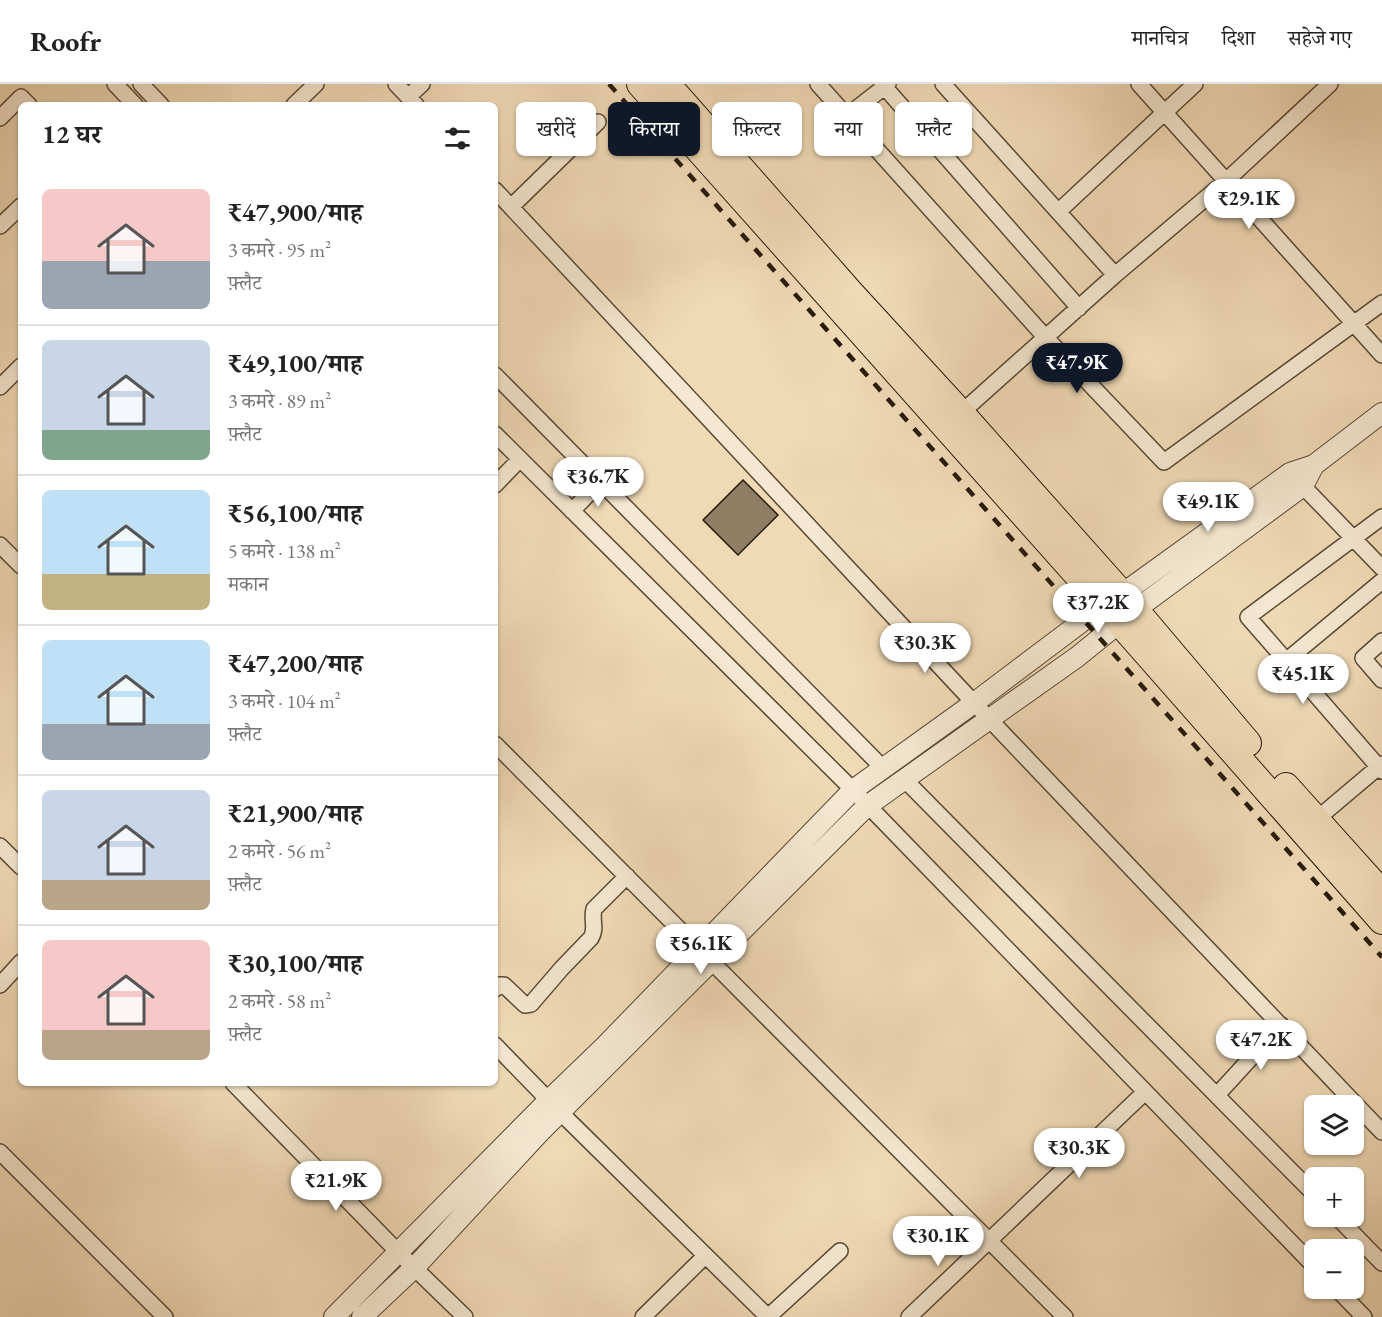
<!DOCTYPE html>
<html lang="hi">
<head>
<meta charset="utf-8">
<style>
  body { margin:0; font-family:"EB Garamond","Noto Serif Devanagari",serif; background:#f6f6f6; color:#222; height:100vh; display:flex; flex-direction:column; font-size:22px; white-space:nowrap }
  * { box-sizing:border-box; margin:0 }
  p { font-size:20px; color:#767676 }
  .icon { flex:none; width:33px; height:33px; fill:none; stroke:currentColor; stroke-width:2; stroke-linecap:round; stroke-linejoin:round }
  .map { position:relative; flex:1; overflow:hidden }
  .drawer { position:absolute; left:18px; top:18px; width:480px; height:984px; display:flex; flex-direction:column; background:#fff; border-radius:9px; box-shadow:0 2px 4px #0004 }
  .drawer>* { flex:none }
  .guide { position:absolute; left:516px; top:18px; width:570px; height:54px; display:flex; gap:12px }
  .buttons { position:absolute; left:1304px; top:1011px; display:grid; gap:12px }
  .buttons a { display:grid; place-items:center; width:60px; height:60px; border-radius:9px; background:#fff; box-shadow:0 2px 4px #0004; font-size:30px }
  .price { position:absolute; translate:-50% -51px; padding:0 14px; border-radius:21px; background:#fff; color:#222; font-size:20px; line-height:39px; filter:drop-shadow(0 2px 3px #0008) }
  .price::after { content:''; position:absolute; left:50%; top:36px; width:18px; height:14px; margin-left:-9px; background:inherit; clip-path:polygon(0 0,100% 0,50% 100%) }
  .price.active { background:#111827; color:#fff }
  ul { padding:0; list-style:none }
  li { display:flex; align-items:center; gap:18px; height:150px; padding:0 24px }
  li+li { border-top:2px solid #e0e0e0 }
  li span { display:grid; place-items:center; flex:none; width:168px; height:120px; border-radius:9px; color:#555 }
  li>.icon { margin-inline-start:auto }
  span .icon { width:72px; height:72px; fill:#fffc; stroke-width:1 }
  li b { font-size:26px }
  h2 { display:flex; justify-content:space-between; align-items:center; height:72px; padding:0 24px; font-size:26px }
  .chip { padding:0 21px; border-radius:9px; background:#fff; box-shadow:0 2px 4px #0004; font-size:21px; line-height:54px }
  .chip.active { background:#111827; color:#fff }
  header { display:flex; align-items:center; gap:36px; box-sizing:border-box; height:84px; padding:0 30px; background:#fff; border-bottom:2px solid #e0e0e0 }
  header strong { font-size:28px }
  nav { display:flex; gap:33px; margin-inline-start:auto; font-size:21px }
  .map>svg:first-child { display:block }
</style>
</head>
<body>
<header>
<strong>Roofr</strong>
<nav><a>मानचित्र</a><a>दिशा</a><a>सहेजे गए</a></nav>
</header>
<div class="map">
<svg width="1382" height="1233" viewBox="0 0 1382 1233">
  <rect width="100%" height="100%" fill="#f0dab6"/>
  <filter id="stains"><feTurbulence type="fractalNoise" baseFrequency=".00333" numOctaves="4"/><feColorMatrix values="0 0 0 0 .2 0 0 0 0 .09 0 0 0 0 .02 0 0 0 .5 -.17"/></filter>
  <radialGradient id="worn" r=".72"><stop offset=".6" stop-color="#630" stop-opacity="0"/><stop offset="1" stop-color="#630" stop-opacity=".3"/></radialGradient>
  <!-- building -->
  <path fill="#907e64" stroke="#281a0b" stroke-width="1.5" d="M743 396 778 431 738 471 703 436Z"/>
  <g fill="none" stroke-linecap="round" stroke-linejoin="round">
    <!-- minor casing -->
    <g stroke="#5a4a36" stroke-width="18">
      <path id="minor" d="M115 0 135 21
        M141 0 161 21
        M396 0 416 21
        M818 0 1046 254 1164 378 1382 219
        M882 0 1079 224
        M943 0 1115 191
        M1139 0 1382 271
        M408 13 422 0
        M294 21 316 0
        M847 32 888 0
        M0 34 21 13 29 21
        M495 106 974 619 1382 1048
        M511 123 598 38
        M1059 127 1195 0
        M0 142 21 122
        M495 291 883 684
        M0 303 21 282
        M961 329 1115 191 1227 96 1330 0
        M495 350 853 706 1314 1182
        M1296 395 1382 484
        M495 401 520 375
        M572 427 600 398
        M1382 433 1248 533 1382 687
        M0 461 21 482
        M1382 557 1363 574 1382 596
        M1286 577 1382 497
        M495 660 1065 1233
        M905 696 1314 1110
        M1311 740 1382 680
        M0 762 21 783
        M0 901 21 878
        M495 905 499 901H504L525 921 531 920 562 884 591 854C597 844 591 836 594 825L627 792
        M495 961 561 1029 768 1233 840 1167
        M233 999 398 1168 465 1233
        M1217 1011 1281 941
        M0 1068 165 1233
        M1336 1132 1382 1179
        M1336 1204 1364 1233
        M643 1233 705 1172
        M909 1233 1145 1008"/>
    </g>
    <!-- tertiary casing -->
    <g stroke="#5a4a36" stroke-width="22">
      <path id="tertiary" d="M1122 510 1290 389 1314 381 1382 329
        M1135 526 1303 402 1314 381
        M334 1233 549 1016 604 963 853 706 974 619 1104 521
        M362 1233 415 1183 540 1048 867 722 1077 573 1119 539"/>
    </g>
    <!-- trunk casing -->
    <g stroke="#281a0b" stroke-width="28">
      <path id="trunk" d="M640 0 1104 521 1382 837
        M667 0 850 208 961 329 1122 510 1248 659
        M1286 702 1382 809"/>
    </g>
    <!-- minor -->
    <use href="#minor" stroke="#f5e7d0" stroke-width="15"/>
    <!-- tertiary -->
    <use href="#tertiary" stroke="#f5e7d0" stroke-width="20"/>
    <!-- trunk -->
    <use href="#trunk" stroke="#f0dab6" stroke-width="26"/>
    <!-- rail -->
    <path stroke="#281a0b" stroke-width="4.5" stroke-dasharray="10 10" stroke-linecap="butt" d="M609 0 1382 873"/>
  </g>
  <rect width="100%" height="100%" filter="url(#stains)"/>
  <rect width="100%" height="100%" fill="url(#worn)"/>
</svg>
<div class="buttons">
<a><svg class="icon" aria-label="layers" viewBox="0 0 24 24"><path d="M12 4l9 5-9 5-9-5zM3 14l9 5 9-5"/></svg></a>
<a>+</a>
<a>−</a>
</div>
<b class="price" style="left:1249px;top:146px">₹29.1K</b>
<b class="price active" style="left:1077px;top:310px">₹47.9K</b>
<b class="price" style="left:598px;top:424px">₹36.7K</b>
<b class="price" style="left:1208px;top:449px">₹49.1K</b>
<b class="price" style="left:1098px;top:550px">₹37.2K</b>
<b class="price" style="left:925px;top:590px">₹30.3K</b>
<b class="price" style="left:1303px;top:621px">₹45.1K</b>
<b class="price" style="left:701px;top:891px">₹56.1K</b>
<b class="price" style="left:1261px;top:987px">₹47.2K</b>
<b class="price" style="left:1079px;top:1095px">₹30.3K</b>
<b class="price" style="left:336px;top:1128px">₹21.9K</b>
<b class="price" style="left:938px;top:1183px">₹30.1K</b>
<div class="guide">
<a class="chip">खरीदें</a>
<a class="chip active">किराया</a>
<a class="chip">फ़िल्टर</a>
<a class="chip">नया</a>
<a class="chip">फ़्लैट</a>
</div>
<section class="drawer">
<h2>12 घर<svg class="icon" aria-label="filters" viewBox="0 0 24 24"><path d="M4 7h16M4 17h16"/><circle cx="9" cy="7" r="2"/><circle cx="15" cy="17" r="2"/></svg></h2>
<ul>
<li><span style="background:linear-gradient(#f6c9c9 60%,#9aa5b1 0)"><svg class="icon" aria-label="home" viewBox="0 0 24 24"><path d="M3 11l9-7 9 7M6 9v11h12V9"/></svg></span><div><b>₹47,900/माह</b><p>3 कमरे · 95 m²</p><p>फ़्लैट</p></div></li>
<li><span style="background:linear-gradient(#c9d6e8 75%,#7fa58c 0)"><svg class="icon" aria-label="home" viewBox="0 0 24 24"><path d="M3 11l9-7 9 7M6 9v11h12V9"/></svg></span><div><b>₹49,100/माह</b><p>3 कमरे · 89 m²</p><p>फ़्लैट</p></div></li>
<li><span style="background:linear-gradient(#bfe0f5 70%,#c2b280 0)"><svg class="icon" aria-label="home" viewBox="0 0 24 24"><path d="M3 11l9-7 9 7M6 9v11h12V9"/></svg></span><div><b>₹56,100/माह</b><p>5 कमरे · 138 m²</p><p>मकान</p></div></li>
<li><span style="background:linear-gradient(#bfe0f5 70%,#9aa5b1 0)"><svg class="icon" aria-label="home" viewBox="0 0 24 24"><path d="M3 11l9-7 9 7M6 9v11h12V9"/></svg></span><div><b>₹47,200/माह</b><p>3 कमरे · 104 m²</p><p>फ़्लैट</p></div></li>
<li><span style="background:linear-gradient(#c9d6e8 75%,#b9a48a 0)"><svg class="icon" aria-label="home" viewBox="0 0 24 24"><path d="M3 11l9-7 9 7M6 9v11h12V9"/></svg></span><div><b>₹21,900/माह</b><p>2 कमरे · 56 m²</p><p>फ़्लैट</p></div></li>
<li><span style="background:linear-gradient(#f6c9c9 75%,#b9a48a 0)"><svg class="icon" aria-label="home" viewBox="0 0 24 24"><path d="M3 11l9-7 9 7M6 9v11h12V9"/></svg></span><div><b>₹30,100/माह</b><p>2 कमरे · 58 m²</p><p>फ़्लैट</p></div></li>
</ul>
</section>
</div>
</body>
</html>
